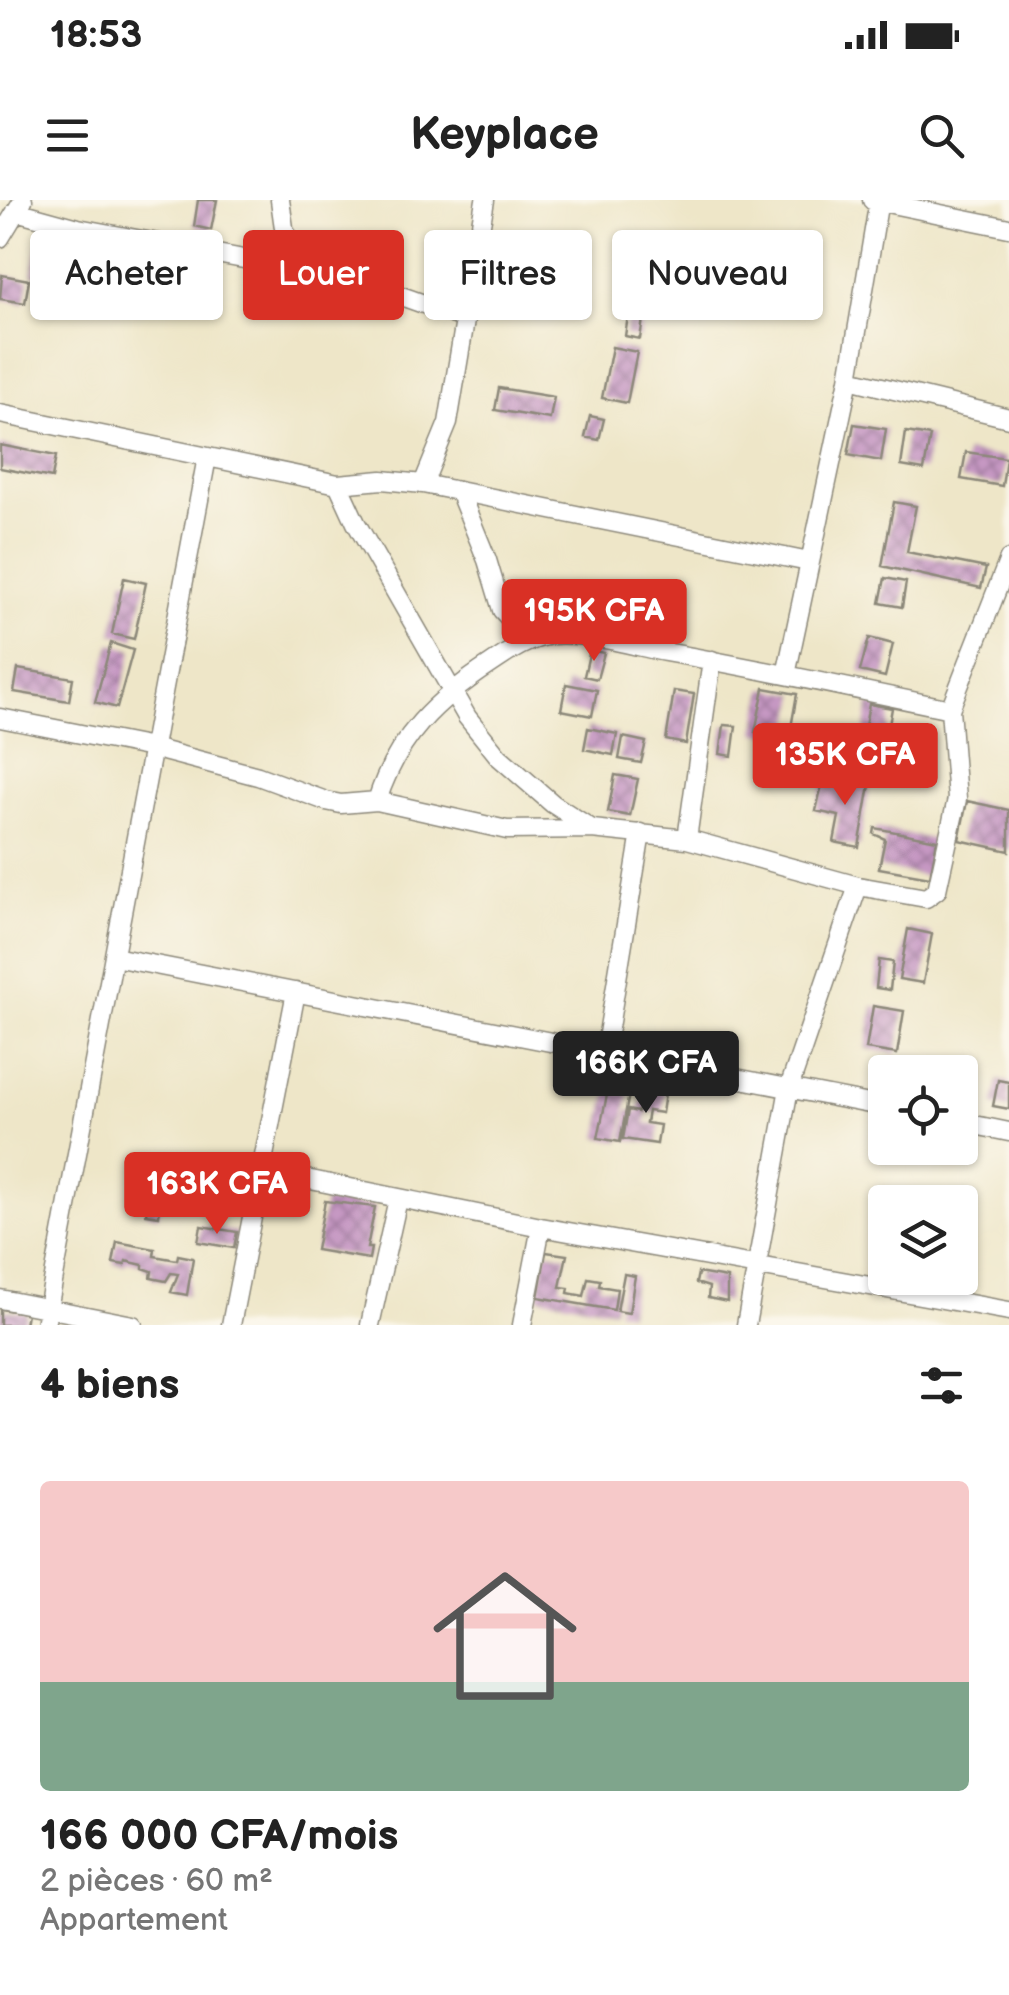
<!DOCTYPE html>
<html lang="fr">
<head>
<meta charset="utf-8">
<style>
  body { margin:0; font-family:"Balsamiq Sans",sans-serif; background:#f6f6f6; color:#222; height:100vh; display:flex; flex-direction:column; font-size:38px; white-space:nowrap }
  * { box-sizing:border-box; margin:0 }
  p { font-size:32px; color:#767676 }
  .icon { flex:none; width:55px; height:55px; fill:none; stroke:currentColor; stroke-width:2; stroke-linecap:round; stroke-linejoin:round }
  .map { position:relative; height:1125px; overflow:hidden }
  .details { display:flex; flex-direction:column; background:#fff; flex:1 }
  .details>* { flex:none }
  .top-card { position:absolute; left:30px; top:30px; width:950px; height:90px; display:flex; gap:20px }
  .buttons { position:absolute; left:868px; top:855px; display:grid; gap:20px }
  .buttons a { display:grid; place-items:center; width:110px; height:110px; border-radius:10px; background:#fff; box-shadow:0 2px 8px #0004; font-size:50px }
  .price { position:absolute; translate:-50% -85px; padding:0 22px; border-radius:10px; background:#d93025; color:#fff; font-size:32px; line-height:65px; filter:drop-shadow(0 2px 5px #0008) }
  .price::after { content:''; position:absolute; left:50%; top:60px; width:30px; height:22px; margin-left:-15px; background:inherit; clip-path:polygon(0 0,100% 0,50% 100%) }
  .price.selected { background:#222; color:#fff }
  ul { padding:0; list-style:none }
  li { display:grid; align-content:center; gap:20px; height:530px; padding:0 40px }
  li span { display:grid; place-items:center; height:310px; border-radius:10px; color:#555 }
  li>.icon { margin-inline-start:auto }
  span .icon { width:180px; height:180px; fill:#fffc; stroke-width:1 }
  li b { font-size:42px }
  h2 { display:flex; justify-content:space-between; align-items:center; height:120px; padding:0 40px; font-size:42px }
  .chip { padding:0 35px; border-radius:10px; background:#fff; box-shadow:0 2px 8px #0004; font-size:35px; line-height:90px }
  .chip.selected { background:#d93025; color:#fff }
  .status { display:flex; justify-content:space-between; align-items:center; height:70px; padding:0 50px; background:#fff; direction:ltr }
  .status svg { height:28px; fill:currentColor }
  header { display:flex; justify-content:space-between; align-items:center; height:130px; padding:0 40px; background:#fff; font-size:45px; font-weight:700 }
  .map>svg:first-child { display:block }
</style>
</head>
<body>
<div class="status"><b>18:53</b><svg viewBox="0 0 49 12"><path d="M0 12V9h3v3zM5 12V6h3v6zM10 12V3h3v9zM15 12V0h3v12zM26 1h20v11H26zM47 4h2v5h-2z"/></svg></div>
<header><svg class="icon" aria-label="menu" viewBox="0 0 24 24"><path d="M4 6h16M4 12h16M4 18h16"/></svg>Keyplace<svg class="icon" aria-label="search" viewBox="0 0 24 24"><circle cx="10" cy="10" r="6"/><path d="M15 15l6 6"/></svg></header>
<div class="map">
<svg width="1009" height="1125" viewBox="0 0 1009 1125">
  <defs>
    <pattern id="building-cross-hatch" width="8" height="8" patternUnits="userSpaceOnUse" patternTransform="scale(2.5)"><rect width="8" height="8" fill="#c698c3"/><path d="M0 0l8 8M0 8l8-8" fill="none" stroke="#a17c9f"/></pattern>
  </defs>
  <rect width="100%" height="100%" fill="#fbf7ec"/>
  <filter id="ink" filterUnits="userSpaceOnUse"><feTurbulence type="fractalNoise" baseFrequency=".01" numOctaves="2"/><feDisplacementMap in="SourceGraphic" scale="20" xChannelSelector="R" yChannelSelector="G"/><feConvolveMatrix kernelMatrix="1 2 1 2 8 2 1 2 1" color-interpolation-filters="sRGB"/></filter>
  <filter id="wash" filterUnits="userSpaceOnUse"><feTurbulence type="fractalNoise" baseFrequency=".0048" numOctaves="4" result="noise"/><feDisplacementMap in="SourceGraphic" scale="40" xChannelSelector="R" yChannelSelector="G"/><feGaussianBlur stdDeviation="2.25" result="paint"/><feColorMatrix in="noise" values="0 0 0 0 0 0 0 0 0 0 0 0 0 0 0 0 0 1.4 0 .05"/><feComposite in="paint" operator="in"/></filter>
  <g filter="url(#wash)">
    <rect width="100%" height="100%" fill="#eee6c8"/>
    <g id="blocks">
      <!-- building -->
      <path fill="url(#building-cross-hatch)" d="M198 0H217L211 30 194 26Z
        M38 43 55 46 50 78 32 75Z
        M509 43 531 47 526 77 503 73Z
        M2 75 29 80 25 103 0 99Z
        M628 116 643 119 640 139 625 136Z
        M612 147 637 152 627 203 602 198Z
        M499 188 554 197 550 219 495 210Z
        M590 216 604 219 599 240 585 237Z
        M854 224 886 229 881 261 848 255Z
        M906 232 930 236 924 270 901 266Z
        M0 245 56 256 52 278 0 268Z
        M966 252 1006 258 1002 286 961 279Z
        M894 302 916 306 907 352 986 368 981 388 882 366Z
        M124 378 146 383 134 439 112 434Z
        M885 378 906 382 902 407 880 403Z
        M869 438 893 444 885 477 860 471Z
        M111 443 133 450 117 508 95 502Z
        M590 450 604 453 597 479 584 476Z
        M18 469 73 478 69 501 14 492Z
        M566 484 597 490 592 516 561 510Z
        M764 488 797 494 789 539 755 532Z
        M674 491 694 494 686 544 666 540Z
        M869 504 892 508 887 536 864 532Z
        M724 525 736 526 732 556 720 554Z
        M588 528 617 534 613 555 584 549Z
        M623 537 646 542 641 563 619 559Z
        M874 540 885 543 881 567 869 565Z
        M786 545 820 552 817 574 782 568Z
        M615 575 638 579 630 616 608 612Z
        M824 576 870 585 859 647 834 642 839 616 816 611Z
        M967 601 1009 610V651L959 640Z
        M875 628 937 640 930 677 879 668 885 639 874 634Z
        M908 729 932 734 923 783 899 779Z
        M879 760 893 762 890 790 876 788Z
        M873 806 904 811 897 854 866 849Z
        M998 880 1009 882V909L993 906Z
        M643 883 666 887 662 913 648 911 646 923 660 925 657 944 623 939 628 910 638 912 645 890H642Z
        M608 890 629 894 620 942 598 938Z
        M152 979 163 981 159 1016 146 1014Z
        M325 1001 375 1007 367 1048H371L369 1059 316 1050Z
        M201 1026 237 1032 234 1048 198 1042Z
        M117 1042 155 1049 154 1056 177 1060 178 1055 193 1058 187 1095 171 1092 178 1074 171 1073 166 1081 151 1078 152 1071 143 1068V1065L126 1061 125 1065 113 1063Z
        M546 1052 567 1055 560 1087 569 1088 568 1093 584 1096 588 1078 600 1080 599 1086 617 1089 614 1110 538 1097Z
        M698 1073 727 1078V1102L708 1098 709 1087 696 1083Z
        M624 1074 635 1076 629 1113 617 1111Z
        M0 1109 27 1113 25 1125H0Z"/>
    </g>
  </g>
  <g filter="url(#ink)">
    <use href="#blocks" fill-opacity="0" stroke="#8c887a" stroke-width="2.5"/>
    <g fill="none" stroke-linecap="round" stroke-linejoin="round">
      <!-- street casing -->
      <g stroke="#8c887a" stroke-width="21">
        <path id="street" d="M280 0 284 28 298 67
          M872 0 1009 28
          M16 11 78 28 356 80 466 119
          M0 38 23 0
          M849 179 1009 218
          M0 214 338 284 382 280 423 284 448 223 485 0
          M338 284 356 323 467 517 499 557 553 604 592 629 687 639
          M423 284 809 362
          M459 291 487 360 502 410 530 440
          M712 460 687 639 858 686 926 698 937 690 957 599 950 509
          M786 475 849 179 879 0
          M0 518 152 548 258 576 326 601 341 604 377 601C397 537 436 500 491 464 510 451 529 438 552 435 589 432 630 445 665 452 761 469 855 489 950 509L1009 359
          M377 601 507 630 591 629
          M114 757 885 907
          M605 852 641 633
          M960 922 1009 932
          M262 970 541 1027 1009 1111
          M0 1099 133 1125
          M45 1125 207 257
          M231 1125 296 792
          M370 1125 398 999
          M522 1125 541 1027
          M746 1125 789 888 858 686"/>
      </g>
      <!-- street -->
      <use href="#street" stroke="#fff" stroke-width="18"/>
    </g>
  </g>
</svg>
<div class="buttons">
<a><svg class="icon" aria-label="locate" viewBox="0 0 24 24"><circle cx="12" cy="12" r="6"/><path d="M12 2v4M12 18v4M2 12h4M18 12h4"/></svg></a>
<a><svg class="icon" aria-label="layers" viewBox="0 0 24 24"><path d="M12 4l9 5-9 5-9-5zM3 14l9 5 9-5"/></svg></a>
</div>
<b class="price" style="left:594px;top:464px">195K CFA</b>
<b class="price" style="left:845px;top:608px">135K CFA</b>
<b class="price selected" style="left:646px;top:916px">166K CFA</b>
<b class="price" style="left:217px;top:1037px">163K CFA</b>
<div class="top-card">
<a class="chip">Acheter</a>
<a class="chip selected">Louer</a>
<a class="chip">Filtres</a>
<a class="chip">Nouveau</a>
</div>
</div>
<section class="details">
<h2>4 biens<svg class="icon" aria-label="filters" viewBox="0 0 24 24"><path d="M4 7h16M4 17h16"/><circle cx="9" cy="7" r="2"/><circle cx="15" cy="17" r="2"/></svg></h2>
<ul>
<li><span style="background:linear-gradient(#f6c9c9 65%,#7fa58c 0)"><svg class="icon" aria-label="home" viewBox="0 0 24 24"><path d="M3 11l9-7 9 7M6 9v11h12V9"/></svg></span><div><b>166 000 CFA/mois</b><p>2 pièces · 60 m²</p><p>Appartement</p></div></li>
</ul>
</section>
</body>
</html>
